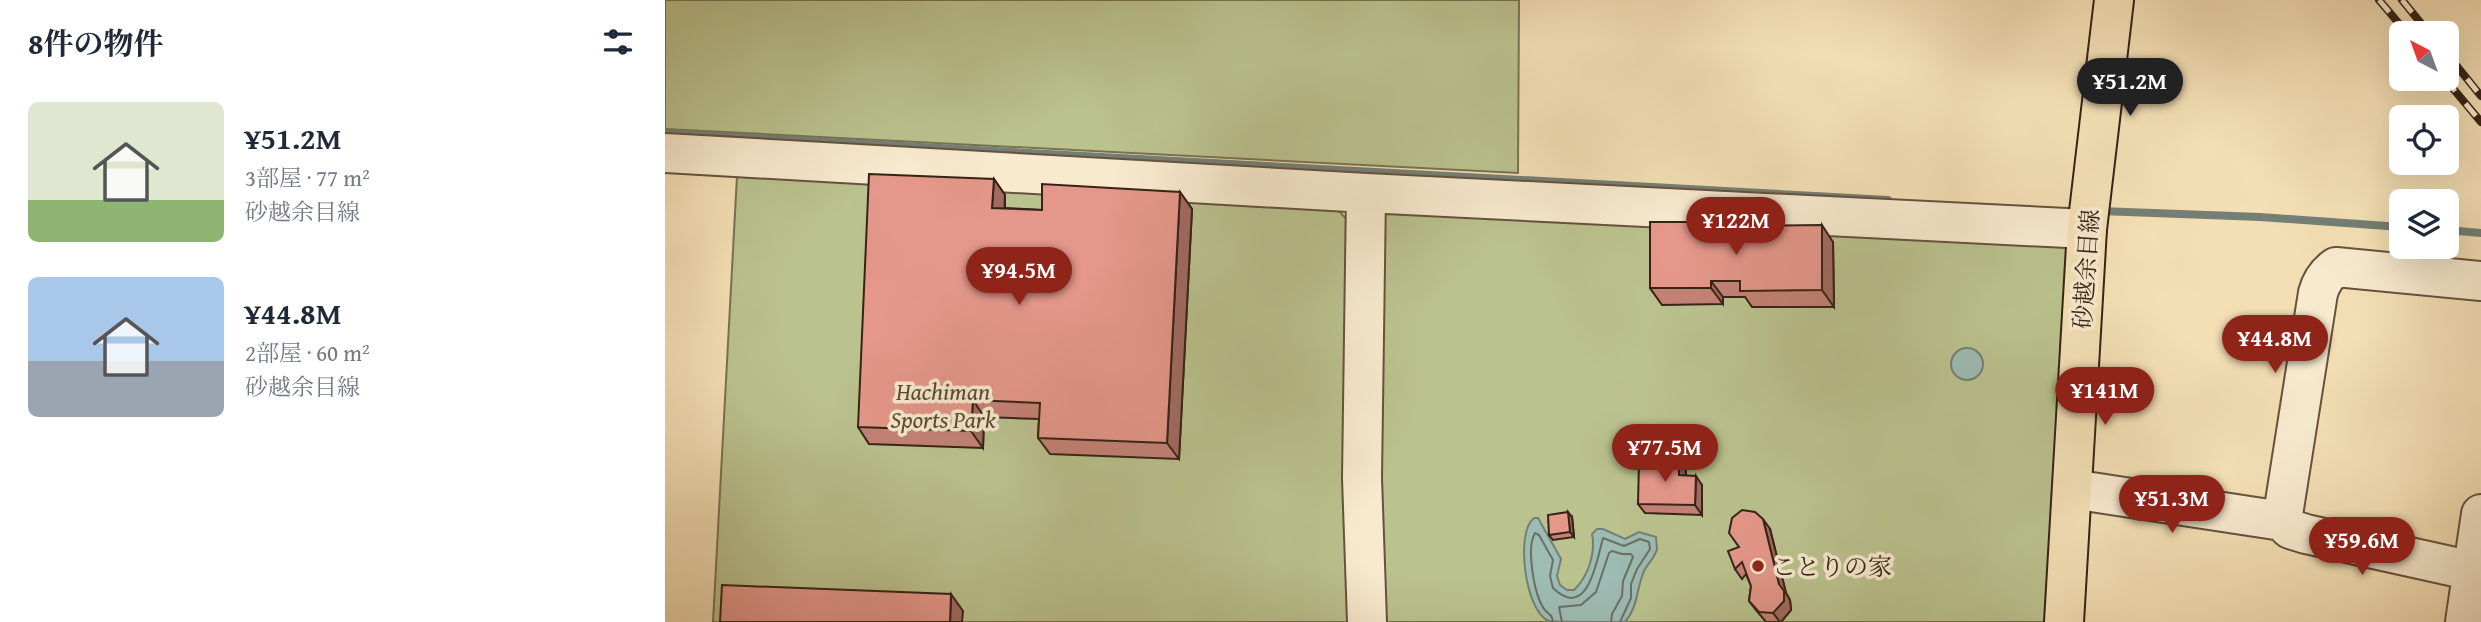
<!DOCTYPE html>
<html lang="ja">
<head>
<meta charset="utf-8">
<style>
  body { margin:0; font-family:"Gentium Book Plus","Noto Serif JP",serif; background:#f6f6f7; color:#1f2937; height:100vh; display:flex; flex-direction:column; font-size:26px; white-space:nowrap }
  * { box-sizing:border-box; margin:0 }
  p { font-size:23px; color:#747a83 }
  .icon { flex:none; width:38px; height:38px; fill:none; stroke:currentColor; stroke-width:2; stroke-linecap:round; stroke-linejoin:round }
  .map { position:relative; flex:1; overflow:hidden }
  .panel { display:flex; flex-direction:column; background:#fff; width:665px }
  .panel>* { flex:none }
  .needle { width:46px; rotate:319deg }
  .buttons { position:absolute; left:1724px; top:21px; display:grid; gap:14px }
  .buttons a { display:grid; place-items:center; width:70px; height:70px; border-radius:10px; background:#fff; box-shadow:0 7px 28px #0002; font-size:35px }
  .price { position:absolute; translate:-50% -60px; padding:0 16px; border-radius:24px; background:#8f2418; color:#fff; font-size:23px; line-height:46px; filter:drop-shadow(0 2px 4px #0008) }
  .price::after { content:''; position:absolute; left:50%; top:42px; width:21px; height:16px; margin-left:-10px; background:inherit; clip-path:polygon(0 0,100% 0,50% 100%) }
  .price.selected { background:#222; color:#fff }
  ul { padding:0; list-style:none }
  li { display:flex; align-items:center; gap:21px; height:175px; padding:0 28px }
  li span { display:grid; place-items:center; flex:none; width:196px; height:140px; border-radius:10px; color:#555 }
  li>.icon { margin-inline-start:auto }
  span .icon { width:84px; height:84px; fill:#fffc; stroke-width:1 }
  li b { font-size:30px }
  h2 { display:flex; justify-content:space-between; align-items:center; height:84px; padding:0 28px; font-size:30px }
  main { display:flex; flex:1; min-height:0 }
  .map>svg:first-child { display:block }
</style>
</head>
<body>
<main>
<section class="panel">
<h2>8件の物件<svg class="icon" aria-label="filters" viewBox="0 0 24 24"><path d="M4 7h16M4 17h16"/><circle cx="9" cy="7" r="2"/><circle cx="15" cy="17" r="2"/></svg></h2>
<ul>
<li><span style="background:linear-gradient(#dfe7d0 70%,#8fb573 0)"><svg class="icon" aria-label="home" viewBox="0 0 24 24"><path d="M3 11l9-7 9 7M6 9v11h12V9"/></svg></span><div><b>¥51.2M</b><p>3部屋 · 77 m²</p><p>砂越余目線</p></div></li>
<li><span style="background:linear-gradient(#a9c7e8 60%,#9aa5b1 0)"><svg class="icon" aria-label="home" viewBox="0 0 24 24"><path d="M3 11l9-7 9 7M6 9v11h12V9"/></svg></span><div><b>¥44.8M</b><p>2部屋 · 60 m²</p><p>砂越余目線</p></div></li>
</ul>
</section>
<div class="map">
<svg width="1816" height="622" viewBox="0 0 1816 622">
  <rect width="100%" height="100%" fill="#f4dfb5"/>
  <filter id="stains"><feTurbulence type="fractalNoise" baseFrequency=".00286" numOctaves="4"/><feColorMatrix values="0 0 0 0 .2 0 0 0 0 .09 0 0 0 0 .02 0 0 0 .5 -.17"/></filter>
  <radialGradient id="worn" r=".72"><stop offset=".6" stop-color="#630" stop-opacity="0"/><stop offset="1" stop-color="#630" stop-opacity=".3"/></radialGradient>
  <!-- green -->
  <path fill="#bac28e" stroke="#787252" stroke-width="2" d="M0 0H854L853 173 0 129Z
    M72 176 674 211 684 222 685 622H48Z
    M716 208 1408 241 1389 622H717Z"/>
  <!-- water -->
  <path fill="#9dbcb4" stroke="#747f75" stroke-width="2" d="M1286 364a16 16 0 1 1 32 0a16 16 0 1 1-32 0Z
    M869 518H873L896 559 892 576 895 585 902 590H909C923 577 931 553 927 534L932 529H938L960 539 974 532 991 537C991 540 992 546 992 549 991 555 984 563 980 569 971 587 974 606 960 622 946 622 892 622 884 621 860 612 850 532 869 518Z"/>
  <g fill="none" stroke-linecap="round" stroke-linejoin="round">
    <!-- shore -->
    <path stroke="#6a7065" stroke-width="2" d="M888 622C887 614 884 615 879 609 869 594 861 548 870 533L874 535 888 560 885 576 888 588C923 622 932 559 938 538L959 546 975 539 984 542 985 549 972 569 966 584V598L955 622
      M897 622 894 607 916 605 931 592 944 553 947 551 957 554H966L968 557 958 581 957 596 947 614 946 622"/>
    <!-- stream -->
    <path stroke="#747f75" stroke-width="8" d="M0 133 1223 200
      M1435 211 1595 217 1736 227
      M1782 230 1816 233"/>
    <!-- minor casing -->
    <g stroke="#66523e" stroke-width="42">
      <path id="minor" d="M0 153 701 193 1422 229
        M701 193 697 478 702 622
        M1407 489 1617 521 1625 529 1641 534 1808 571
        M1617 521 1653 293C1656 282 1661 274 1671 267L1816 281
        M1800 622 1816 514"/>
    </g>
    <!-- major casing -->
    <g stroke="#362316" stroke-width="42">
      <path id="major" d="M1399 622 1422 229 1449 0"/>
    </g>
    <!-- minor -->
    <use href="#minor" stroke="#f8eacf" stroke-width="38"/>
    <!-- major -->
    <use href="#major" stroke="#f4dfb5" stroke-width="38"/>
    <!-- rail casing -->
    <g stroke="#362316" stroke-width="8">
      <path id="rail" d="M1714 0 1742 33
        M1737 0 1764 33
        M1782 54 1816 96
        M1780 79 1816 122"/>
    </g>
    <!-- rail -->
    <use href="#rail" stroke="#f8eacf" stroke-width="5" stroke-dasharray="16" stroke-linecap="butt"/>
  </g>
  <!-- wall -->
  <path fill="#c48277" stroke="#362316" stroke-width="2" d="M329 179 340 195V208L377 210 515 192 527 209 514 459 385 454 373 438 374 419 319 417 318 448 204 444 193 427Z
    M1051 222 1061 235 1168 242 1169 307H1087L1080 297H1058V304L997 305 985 288Z
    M1021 471V476L1037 485V515L980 513 973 504Z
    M907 517 909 537 888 540 884 535Z
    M1105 529 1121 593 1125 600 1126 610 1116 622H1101L1091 610 1084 601 1086 586 1081 574 1077 579 1070 569 1074 547Z"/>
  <!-- shaded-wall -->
  <path fill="#a06a61" stroke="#362316" stroke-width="2" d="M329 179 340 195 339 224 327 208Z
    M515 192 527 209 514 459 502 443Z
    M1051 222 1063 238 1051 236Z
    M1157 225 1168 242 1169 307 1157 290Z
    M1046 281 1058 297V304L1046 288Z
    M308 400 319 417 318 448 306 431Z
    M1014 461 1021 471 1020 485 1014 475Z
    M1031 476 1037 485V515L1030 505Z
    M903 512 907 517 909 537 905 532Z
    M1098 519 1105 529 1121 593 1125 600 1126 610 1116 622H1115L1108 613 1114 584Z
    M286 594 298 611 297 622H285Z"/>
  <!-- building -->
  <path fill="#e4978a" stroke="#362316" stroke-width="2" d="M204 174 329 179 327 208 377 210V184L515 192 502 443 373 438 375 403 308 400 306 431 193 427Z
    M985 222H1051V236L1083 235V226L1157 225V290L1075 291V281H1046V288H985Z
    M974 461H1014V475L1031 476 1030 505 973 504Z
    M1077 510 1090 512 1098 519 1114 584 1119 591V601L1108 613 1094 612 1084 601 1086 586 1077 562 1070 569 1063 551 1074 547 1064 533 1067 518Z
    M903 512 905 532 884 535 883 515Z
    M57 585 286 594 285 622H55Z"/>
  <!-- markers -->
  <circle fill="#8f2418" stroke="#f8eacf" stroke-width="2.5" cx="1093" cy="566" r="7"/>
  <g text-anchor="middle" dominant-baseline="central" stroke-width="7" stroke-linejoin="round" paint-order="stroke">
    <!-- street labels -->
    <g font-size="24" fill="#362316" stroke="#f8eacf">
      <text transform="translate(1421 269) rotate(-86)">砂越余目線</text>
    </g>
    <!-- park labels -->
    <g font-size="24" font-style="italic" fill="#574b34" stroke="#f8eacf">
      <text x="278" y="391">Hachiman<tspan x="278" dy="28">Sports Park</tspan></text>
    </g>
    <!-- poi labels -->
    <g font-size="24" fill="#362316" stroke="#f8eacf" text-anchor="start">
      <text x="1107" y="566">ことりの家</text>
    </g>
  </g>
  <rect width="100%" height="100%" filter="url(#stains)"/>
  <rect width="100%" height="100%" fill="url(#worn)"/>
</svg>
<div class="buttons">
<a><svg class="needle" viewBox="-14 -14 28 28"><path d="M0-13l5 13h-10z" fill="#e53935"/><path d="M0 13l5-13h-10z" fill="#747a83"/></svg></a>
<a><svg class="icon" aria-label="locate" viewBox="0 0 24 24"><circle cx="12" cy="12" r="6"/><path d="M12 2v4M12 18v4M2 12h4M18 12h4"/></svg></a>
<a><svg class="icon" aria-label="layers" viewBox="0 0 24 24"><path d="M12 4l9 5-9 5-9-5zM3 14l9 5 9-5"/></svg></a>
</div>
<b class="price selected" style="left:1465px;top:118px">¥51.2M</b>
<b class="price" style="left:1071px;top:257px">¥122M</b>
<b class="price" style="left:354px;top:307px">¥94.5M</b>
<b class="price" style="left:1610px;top:375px">¥44.8M</b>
<b class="price" style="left:1440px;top:427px">¥141M</b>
<b class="price" style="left:1000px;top:484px">¥77.5M</b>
<b class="price" style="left:1507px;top:535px">¥51.3M</b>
<b class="price" style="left:1697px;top:577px">¥59.6M</b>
</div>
</main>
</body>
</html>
